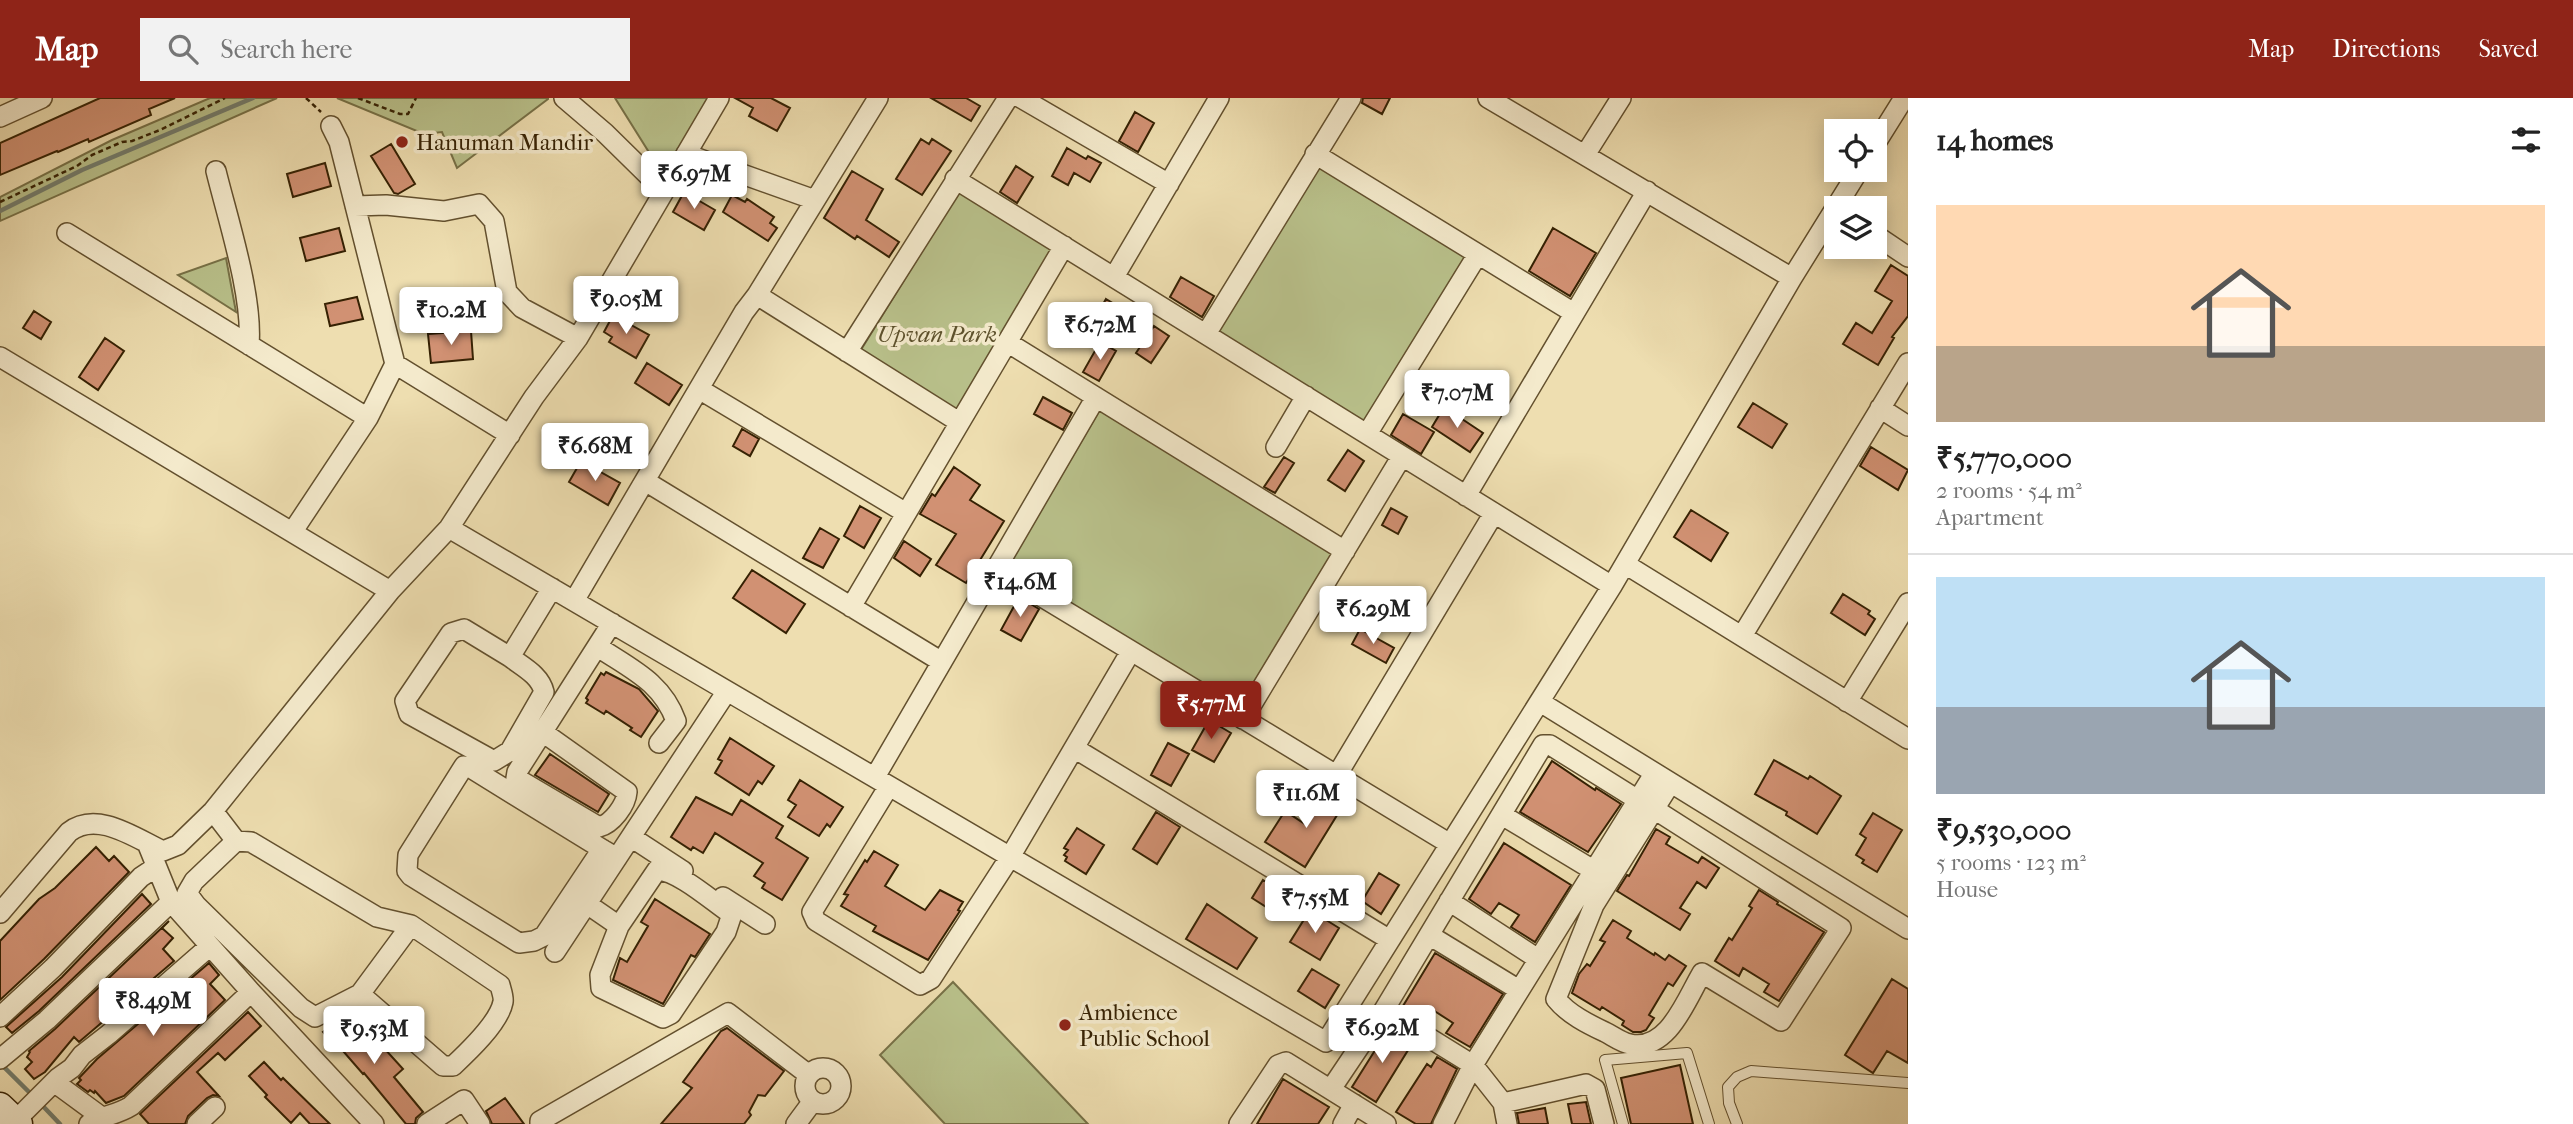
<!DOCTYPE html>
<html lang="en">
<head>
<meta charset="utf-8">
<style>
  body { margin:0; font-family:"IM FELL French Canon",serif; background:#f2f2f2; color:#222; height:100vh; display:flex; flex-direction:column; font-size:26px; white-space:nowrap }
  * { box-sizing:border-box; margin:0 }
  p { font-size:23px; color:#767676 }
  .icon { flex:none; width:38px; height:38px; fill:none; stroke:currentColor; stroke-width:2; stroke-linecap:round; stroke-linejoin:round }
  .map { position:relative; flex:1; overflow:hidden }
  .side { display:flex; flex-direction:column; background:#fff; width:665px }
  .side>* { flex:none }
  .controls { position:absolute; left:1824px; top:21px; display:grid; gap:14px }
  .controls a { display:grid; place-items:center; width:63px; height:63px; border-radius:0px; background:#fff; box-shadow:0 4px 18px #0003; font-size:35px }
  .price { position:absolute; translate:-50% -60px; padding:0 16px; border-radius:7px; background:#fff; color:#222; font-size:23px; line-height:46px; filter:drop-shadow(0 2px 4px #0008) }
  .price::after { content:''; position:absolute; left:50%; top:42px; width:21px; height:16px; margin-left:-10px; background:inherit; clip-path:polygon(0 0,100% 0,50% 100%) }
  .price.selected { background:#8f2418; color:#fff }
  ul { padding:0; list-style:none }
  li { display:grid; align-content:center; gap:14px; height:371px; padding:0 28px }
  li+li { border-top:2px solid #e0e0e0 }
  li span { display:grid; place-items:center; height:217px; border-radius:0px; color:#555 }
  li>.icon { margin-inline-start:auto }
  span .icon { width:126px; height:126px; fill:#fffc; stroke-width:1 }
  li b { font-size:30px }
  h2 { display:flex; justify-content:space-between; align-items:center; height:84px; padding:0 28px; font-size:30px }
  header { display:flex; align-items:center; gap:42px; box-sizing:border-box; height:98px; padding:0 35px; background:#8f2418; color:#fff }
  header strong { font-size:33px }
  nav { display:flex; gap:38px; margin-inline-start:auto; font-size:24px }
  .search { width:490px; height:63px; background:#f2f2f2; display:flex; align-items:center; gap:18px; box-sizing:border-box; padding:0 24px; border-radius:0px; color:#767676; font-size:26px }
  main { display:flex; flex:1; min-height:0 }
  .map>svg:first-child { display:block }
</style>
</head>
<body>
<header>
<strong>Map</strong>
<div class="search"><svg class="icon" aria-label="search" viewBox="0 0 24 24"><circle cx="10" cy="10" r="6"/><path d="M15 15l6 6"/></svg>Search here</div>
<nav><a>Map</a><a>Directions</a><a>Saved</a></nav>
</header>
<main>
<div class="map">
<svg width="1908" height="1026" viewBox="0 0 1908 1026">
  <rect width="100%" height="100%" fill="#eedeb0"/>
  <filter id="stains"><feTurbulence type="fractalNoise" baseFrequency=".00286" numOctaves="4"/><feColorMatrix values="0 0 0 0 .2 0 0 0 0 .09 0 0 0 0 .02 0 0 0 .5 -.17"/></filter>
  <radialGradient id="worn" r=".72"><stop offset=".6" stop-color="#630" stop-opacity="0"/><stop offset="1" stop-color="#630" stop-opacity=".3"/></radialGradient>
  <!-- green -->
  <path fill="#b9c18b" stroke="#777147" stroke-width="2" d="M210 0H277L0 123V99L112 42Z
    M337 0H548V1L457 70 442 34 424 36Z
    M615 0H718L667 83Z
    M1317 64 1470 159 1366 330 1214 234Z
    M961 90 1055 149 956 316 859 255Z
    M226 160 236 214 178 177Z
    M1102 308 1337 454 1241 612 1006 472Z
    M953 884 1088 1026H945L880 957Z"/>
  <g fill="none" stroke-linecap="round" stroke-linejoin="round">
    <!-- stream -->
    <path stroke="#737d6d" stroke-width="4.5" d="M0 113 82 72 253 0
      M1 966 34 999
      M40 1005 60 1026"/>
  </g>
  <!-- building -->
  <path fill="#d19173" stroke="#352103" stroke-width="2" d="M100 0H175L149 11 151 17 89 44 88 41 58 54 57 53 0 77V45Z
    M735 0H771L790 10 777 33 749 18 753 10Z
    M931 0H966L980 8 971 23Z
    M1363 0H1390L1382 16 1362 5Z
    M1135 14 1154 25 1138 54 1119 43Z
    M921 41 929 46 932 41 951 53 922 97 896 81Z
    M391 46 415 86 398 96 394 95 371 58Z
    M1067 50 1086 61 1088 58 1101 65 1090 84 1074 75 1068 87 1052 78Z
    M325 65 331 88 293 99 287 76Z
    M1016 68 1033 79 1017 105 1000 94Z
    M852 73 883 91 866 122 899 144 889 159 857 138 855 141 824 120Z
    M684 94 715 112 704 132 673 114Z
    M732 97 745 104 747 101 774 119 770 125 777 130 768 143 723 114Z
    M339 130 345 153 306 163 300 140Z
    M1553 130 1596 155 1570 198 1529 173Z
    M1891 167 1908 178V218L1892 239 1894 240 1878 267 1843 246 1856 225 1872 235 1892 203 1875 193Z
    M1181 179 1214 198 1202 219 1170 199Z
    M357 199 363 221 330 228 325 206Z
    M1106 201 1121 210 1105 239 1089 231Z
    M477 211 499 212V231H477Z
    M34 213 51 224 41 241 23 230Z
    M613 217 649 237 636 260 609 244 612 239 604 234Z
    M1154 228 1169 238 1151 265 1136 255Z
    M471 233 473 261 431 265 428 236Z
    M105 240 124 253 98 292 79 279Z
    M1100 244 1116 253 1099 283 1083 274Z
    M647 265 682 287 669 307 635 285Z
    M1043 299 1072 315 1063 332 1034 316Z
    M1753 305 1787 326 1772 350 1738 329Z
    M1444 309 1483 335 1470 354 1432 329Z
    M1403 316 1434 334 1421 356 1391 337Z
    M742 331 759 341 750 358 733 348Z
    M1871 349 1908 372 1898 392 1860 368Z
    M1348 352 1364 363 1345 393 1328 382Z
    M1284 359 1294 365 1275 395 1264 389Z
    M581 363 620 385 608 407 569 384Z
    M954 369 980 387 970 402 1004 423 966 485 936 467 956 436 920 416 932 396 935 398Z
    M860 408 881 420 864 450 844 438Z
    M1391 410 1407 419 1398 436 1382 427Z
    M1691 412 1728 435 1711 463 1674 439Z
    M820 430 839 441 823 470 803 460Z
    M904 443 931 461 920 478 894 460Z
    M752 472 805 506 786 535 733 500Z
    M1843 496 1870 513 1868 516 1875 521 1865 537 1831 515Z
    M1019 499 1039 511 1021 543 1001 532Z
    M1360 531 1394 550 1386 565 1352 546Z
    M606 574 639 591 658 613 641 639 630 632 632 630 606 613 604 616 586 605 588 602 586 600 601 575 604 577Z
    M1209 622 1231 635 1214 664 1192 652Z
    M730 640 774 668 762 686 758 683 749 697 715 675 722 663 718 661Z
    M1168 645 1189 656 1171 688 1151 677Z
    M550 656 609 696 598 714 535 677Z
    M1774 662 1808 681 1810 678 1841 698 1817 736 1786 717 1787 714 1755 696Z
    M1552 663 1595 692 1596 690 1621 706 1588 754 1520 714Z
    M800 682 843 709 830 729 827 726 819 738 788 719 796 707 788 702Z
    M1333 692 1347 701 1305 769 1265 744 1285 713 1305 726 1323 697 1328 701Z
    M696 699 732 717 741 702 783 728 776 740 808 760 782 802 762 790 765 785 754 778 763 765 715 735 703 755 693 749 691 752 671 739Z
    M1156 714 1180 729 1157 766 1133 751Z
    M1873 715 1902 732 1877 774 1862 765 1864 762 1856 757 1866 740 1860 736Z
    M1077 730 1104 747 1086 776 1065 763 1067 759 1064 757 1068 752 1064 750Z
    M1656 731 1670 739 1666 746 1698 765 1702 759 1719 770 1706 790 1697 784 1680 810 1690 816 1680 832 1617 793 1627 777 1629 778Z
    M1504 745 1571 787 1535 844 1511 829 1519 817 1499 805 1491 816 1469 801Z
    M96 749 109 763 114 758 129 774 44 861 0 902V843L39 801 55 790Z
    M874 753 898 767 885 788 925 812 940 792 963 804 958 812 960 813 928 862 873 833 876 828 841 808 848 797 844 796 865 762 867 764Z
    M1379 775 1399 787 1381 816 1362 803Z
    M1263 782 1282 794 1271 812 1252 800Z
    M1759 792 1778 804 1777 806 1824 834 1779 903 1764 894 1769 886 1743 870 1739 878 1715 863 1729 840 1732 842 1752 810 1749 808Z
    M142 796 151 806 39 913 12 935 6 929 62 879Z
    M655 801 710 836 695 859 691 857 663 906 613 882 620 860 627 864 648 828 641 824Z
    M1207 806 1257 840 1237 871 1186 841Z
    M1310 812 1339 830 1320 862 1290 844Z
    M1613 822 1631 833 1627 840 1654 857 1655 855 1665 862 1669 857 1686 868 1673 888 1668 885 1649 917 1654 920 1646 932 1641 934H1633L1622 927 1624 923 1602 909 1600 912 1572 895 1579 876 1587 866 1590 868 1605 844 1600 842Z
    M169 823 162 830 173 840 163 851 174 863 79 944 74 939 45 974 34 981 25 971 32 964 27 959 30 954 29 953 55 931Z
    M1435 855 1503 896 1470 949 1446 935 1453 925 1433 912 1426 922 1403 908Z
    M209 865 219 877 210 886 225 902 124 998 106 1005 95 993 94 995 90 992 88 994 77 986 81 982 79 980 97 961Z
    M1312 871 1339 887 1325 910 1298 893Z
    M1892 881 1908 891V965L1887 953 1873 975 1845 957Z
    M248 914 261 928 225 962 218 955 197 974 219 998 213 997 207 1000 188 1018 185 1026H149L140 1016Z
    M348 916 370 942 374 939 403 971 394 979 423 1014 416 1020 415 1026H406L364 975 363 976 337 946 335 948 323 934Z
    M727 930 784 973 765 998 758 997 749 1014 751 1017 744 1026H661L692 990 683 984 721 933Z
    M1389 930 1413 944 1376 1004 1352 989Z
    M1437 959 1457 971 1431 1026H1416L1396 1014 1427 966 1431 969Z
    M264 964 281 982 283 980 330 1026H310L300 1015 291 1025 265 999 267 997 249 978Z
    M1680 967 1693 1026H1631L1621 980Z
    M1283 981 1329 1009 1318 1026H1257Z
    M505 1000 524 1026H492L486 1013Z
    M1586 1004 1591 1026H1572L1568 1006Z
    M1545 1010 1548 1026H1519L1517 1015Z"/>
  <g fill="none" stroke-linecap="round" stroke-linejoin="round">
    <!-- lane casing -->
    <g stroke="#63502e" stroke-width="12">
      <path id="lane" d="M1623 1026 1605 962 1687 955 1709 1026
        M1737 1026 1729 1005 1728 989 1737 979 1751 973 1908 985"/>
    </g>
    <!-- street casing -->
    <g stroke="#63502e" stroke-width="22">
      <path id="street" d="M564 0 605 35 663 92
        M1021 0 1169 86
        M1488 0 1792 180
        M0 19 42 0
        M1874 48 1904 0
        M686 56 815 102
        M1315 56 1574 215
        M1585 57 1621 0
        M216 73C228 122 253 198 249 247
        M955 81 1612 488
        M355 108 386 107 444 113 479 106 494 123 507 194 522 210 578 240
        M67 135 368 320
        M1874 136 1908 159
        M1114 179 1219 0
        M757 197 959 324
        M1206 236 1351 0
        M1007 244 1345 453
        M847 254 1008 0
        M0 259 390 493
        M395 266 510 337
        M699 291 906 415
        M1880 310 1908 328
        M1367 336 1478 156
        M1276 349 1306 298
        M645 383 942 564
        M1466 398 1647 93
        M449 430 1326 944 1612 488 1792 180 1859 72
        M293 433 368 320 395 266 339 44 331 28
        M1625 466 1908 641
        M996 471 1450 746
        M574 503 744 214 757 197 878 0
        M851 509 1064 148
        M1742 538 1908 265
        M598 549C631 571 662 584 676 623L659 645
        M510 559 464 531 451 535 405 603 409 616 494 663 510 653 544 594C540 577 523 569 510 559L552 490
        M1540 604 1908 831
        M1847 604 1908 505
        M1243 621 1402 358
        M544 635 627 694C626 707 612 726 599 729L516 680 517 674 612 525
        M1074 650 1390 842
        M1337 677 1494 415
        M875 679 1096 299
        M889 688 812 814 816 823 920 887 931 881 1010 759 1131 553
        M1654 711 1841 830 1781 923 1702 875C1686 902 1668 954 1630 946 1622 945 1613 938 1605 934 1588 926 1568 916 1556 901L1594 807 1670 686
        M213 713 236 743 251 744 377 819 411 827 500 887C501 892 504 899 503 904 499 925 468 954 453 968H443L360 896 315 919 301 910 196 807 187 795 194 783 236 743
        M1502 717 1593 772
        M631 739 683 773
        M147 745 171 804 251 894 374 1026
        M602 751 544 838 534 843 519 845 411 778 407 773 408 757 464 668 469 669 602 751 617 760
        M723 799 765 826
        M1449 803 1538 861
        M587 806 619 828 657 772C679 773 712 803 730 815L731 819 726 834 671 916 663 920 601 890 600 877 619 828
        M0 815 69 734C97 712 135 740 163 753L178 747 213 713 390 493 449 430 534 299 578 240 719 0
        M1429 837 1519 892
        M555 854 727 593
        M360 896 411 827
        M0 919 53 870 141 779 156 769
        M0 961 47 922 171 804
        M805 988a18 18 0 1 1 36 0a18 18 0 1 1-36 0Z
        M54 984 103 1020
        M1331 991 1384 912
        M1503 1005 1586 986 1595 991 1604 1026
        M15 1023 58 980 72 970 82 957 109 936 210 848
        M89 1026C102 1017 115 1018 131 1008L251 894
        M197 1026 215 1009
        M427 1026 464 1002 480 1026
        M540 1026V1023L728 915 809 977
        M796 1026 813 1003
        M1239 1026 1278 967 1286 964 1386 1026
        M1343 1026 1354 1006
        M1443 1026 1473 967 1654 676
        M1507 1026 1503 1005 1473 967 1384 912 1543 647H1550L1638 702"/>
    </g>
    <!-- secondary casing -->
    <g stroke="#352103" stroke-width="29">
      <path id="secondary" d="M0 1008 19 1026"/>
    </g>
    <!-- path -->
    <path stroke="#352103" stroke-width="2.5" stroke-dasharray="5 3.5" stroke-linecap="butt" d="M306 0 321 14
      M358 0 400 16H408L416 0
      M0 104 77 68 92 57 122 44 132 43 160 32 225 0"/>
    <!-- lane -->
    <use href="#lane" stroke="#f4eacc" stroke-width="10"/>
    <!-- street -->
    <use href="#street" stroke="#f4eacc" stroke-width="19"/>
    <!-- secondary -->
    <use href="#secondary" stroke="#f4eacc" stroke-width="26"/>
  </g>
  <!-- markers -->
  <g fill="#8f2418" stroke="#f4eacc" stroke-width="2.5">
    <circle cx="402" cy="44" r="7"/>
    <circle cx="1065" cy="927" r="7"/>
  </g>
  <g text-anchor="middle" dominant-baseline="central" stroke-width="7" stroke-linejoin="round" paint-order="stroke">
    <!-- poi labels -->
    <g font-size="23" fill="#352103" stroke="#f4eacc" text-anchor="start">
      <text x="416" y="44">Hanuman Mandir</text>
      <text x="1079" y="914">Ambience<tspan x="1079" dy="26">Public School</tspan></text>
    </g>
    <!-- park labels -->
    <g font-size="23" font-style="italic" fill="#5d512c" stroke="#f4eacc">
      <text x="937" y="236">Upvan Park</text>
    </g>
  </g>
  <rect width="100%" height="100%" filter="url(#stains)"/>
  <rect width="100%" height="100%" fill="url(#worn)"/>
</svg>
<div class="controls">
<a><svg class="icon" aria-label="locate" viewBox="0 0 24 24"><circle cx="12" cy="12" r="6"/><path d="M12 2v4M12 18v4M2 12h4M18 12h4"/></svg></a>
<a><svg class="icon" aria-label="layers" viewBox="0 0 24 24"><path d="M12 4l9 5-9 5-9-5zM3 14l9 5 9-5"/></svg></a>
</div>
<b class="price" style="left:694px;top:113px">₹6.97M</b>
<b class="price" style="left:626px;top:238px">₹9.05M</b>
<b class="price" style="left:451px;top:249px">₹10.2M</b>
<b class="price" style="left:1100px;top:264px">₹6.72M</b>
<b class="price" style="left:1457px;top:332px">₹7.07M</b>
<b class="price" style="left:595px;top:385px">₹6.68M</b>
<b class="price" style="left:1020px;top:521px">₹14.6M</b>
<b class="price" style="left:1373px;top:548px">₹6.29M</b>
<b class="price selected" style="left:1211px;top:643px">₹5.77M</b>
<b class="price" style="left:1306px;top:732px">₹11.6M</b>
<b class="price" style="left:1315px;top:837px">₹7.55M</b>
<b class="price" style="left:153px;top:940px">₹8.49M</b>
<b class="price" style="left:1382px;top:967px">₹6.92M</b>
<b class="price" style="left:374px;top:968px">₹9.53M</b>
</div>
<section class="side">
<h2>14 homes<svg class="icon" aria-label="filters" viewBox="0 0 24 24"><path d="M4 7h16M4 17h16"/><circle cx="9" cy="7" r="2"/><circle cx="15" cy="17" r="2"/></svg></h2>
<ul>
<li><span style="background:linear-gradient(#ffd9b3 65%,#b9a48a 0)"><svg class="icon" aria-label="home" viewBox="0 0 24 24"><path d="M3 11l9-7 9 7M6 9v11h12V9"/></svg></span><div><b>₹5,770,000</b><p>2 rooms · 54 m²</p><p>Apartment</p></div></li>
<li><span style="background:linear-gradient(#bfe0f5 60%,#9aa5b1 0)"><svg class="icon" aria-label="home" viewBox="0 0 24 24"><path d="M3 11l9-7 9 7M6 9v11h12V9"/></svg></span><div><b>₹9,530,000</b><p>5 rooms · 123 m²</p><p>House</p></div></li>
</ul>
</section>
</main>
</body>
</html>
